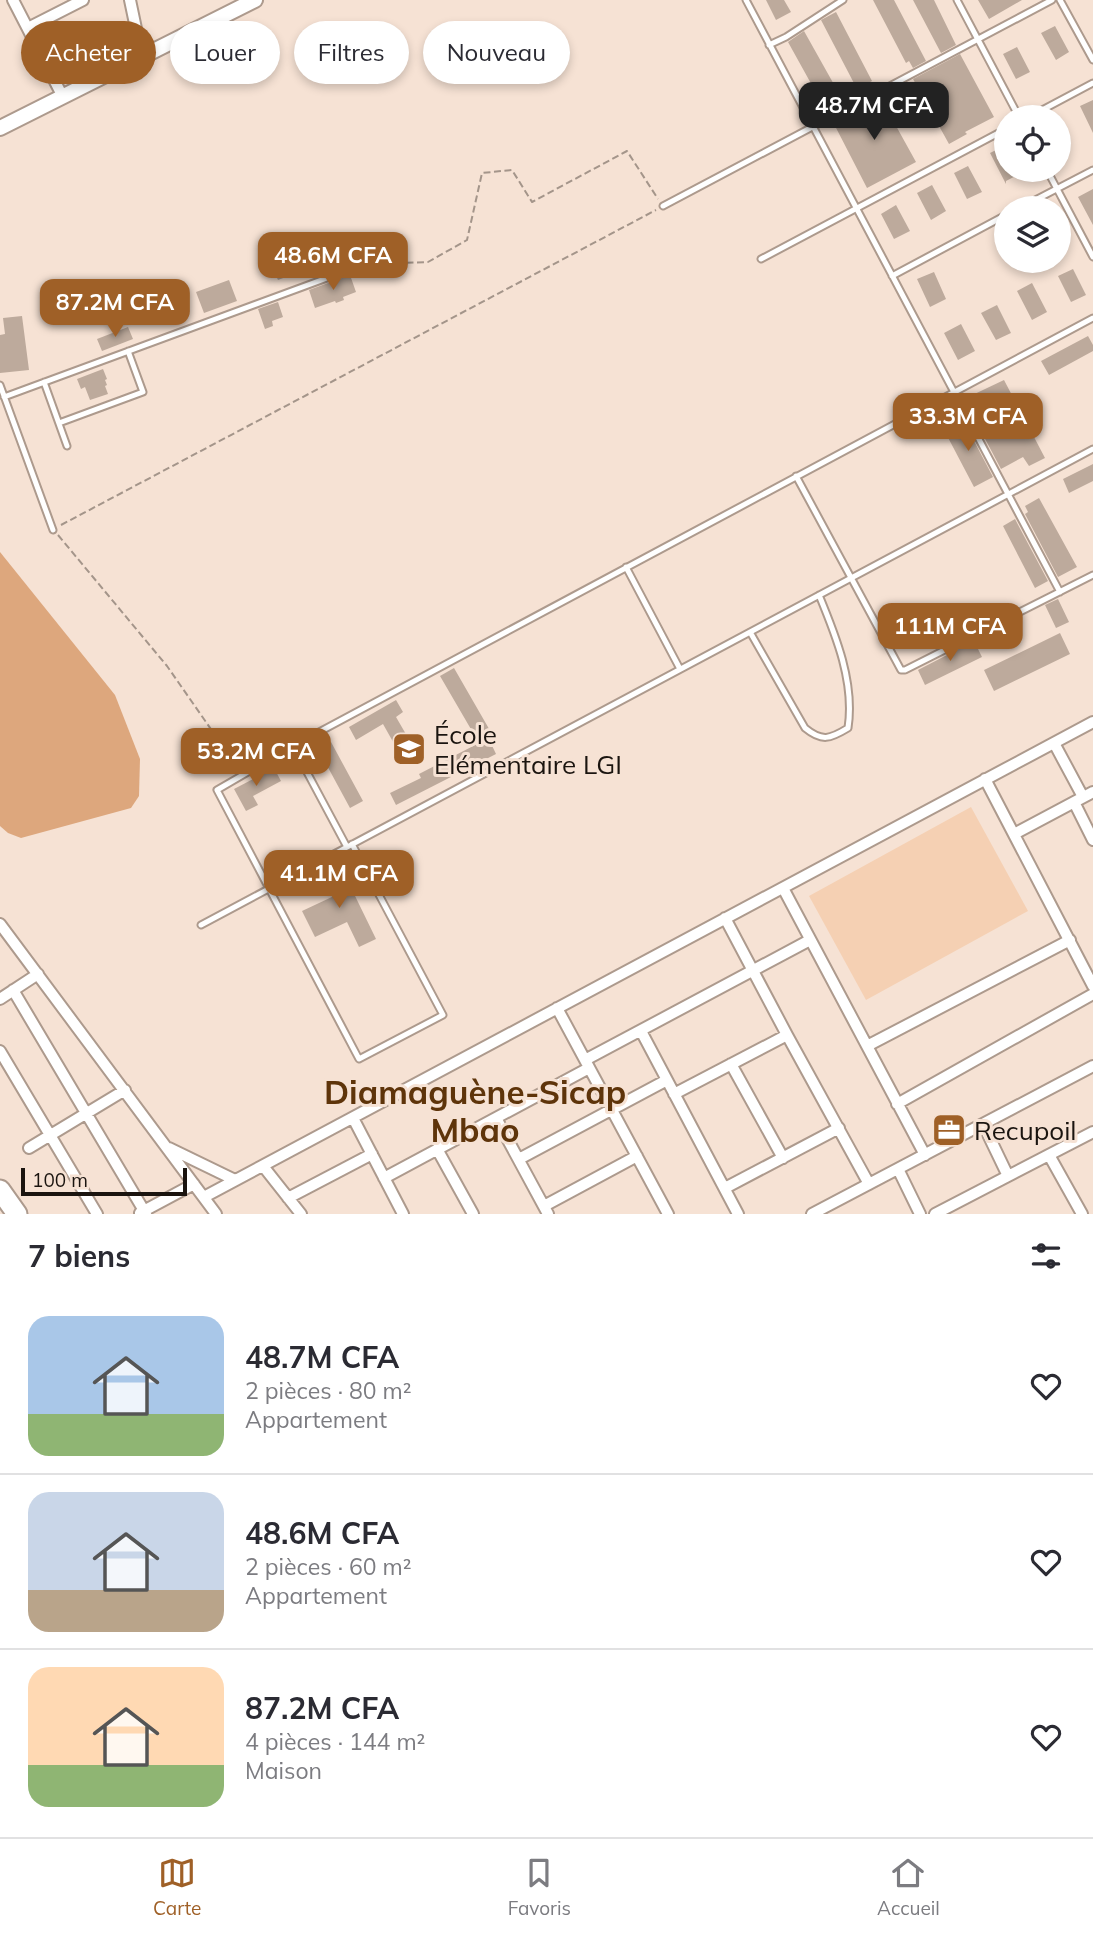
<!DOCTYPE html>
<html lang="fr">
<head>
<meta charset="utf-8">
<style>
  body { margin:0; font-family:Mulish,sans-serif; background:#f7f7f7; color:#2b2b33; height:100vh; display:flex; flex-direction:column; font-size:26px; white-space:nowrap }
  * { box-sizing:border-box; margin:0 }
  p { font-size:23px; color:#7c7c81 }
  .icon { flex:none; width:38px; height:38px; fill:none; stroke:currentColor; stroke-width:2; stroke-linecap:round; stroke-linejoin:round }
  .map { position:relative; height:1214px; overflow:hidden }
  .drawer { display:flex; flex-direction:column; background:#fff; flex:1 }
  .drawer>* { flex:none }
  .guide { position:absolute; left:21px; top:21px; width:700px; height:63px; display:flex; gap:14px }
  .tools { position:absolute; left:994px; top:105px; display:grid; gap:14px }
  .tools a { display:grid; place-items:center; width:77px; height:77px; border-radius:50%; background:#fff; box-shadow:0 4px 10px #0003; font-size:35px }
  .scale { position:absolute; left:21px; bottom:18px; width:166px; box-sizing:border-box; padding-left:7px; border:4px solid #1a140f; border-top:0; font-size:19px; line-height:24px; white-space:nowrap; color:#1a140f; -webkit-text-stroke:5px #f6e2d4; paint-order:stroke }
  .price { position:absolute; translate:-50% -60px; padding:0 16px; border-radius:14px; background:#9f6027; color:#fff; font-size:23px; line-height:46px; filter:drop-shadow(0 2px 4px #0008) }
  .price::after { content:''; position:absolute; left:50%; top:42px; width:21px; height:16px; margin-left:-10px; background:inherit; clip-path:polygon(0 0,100% 0,50% 100%) }
  .price.selected { background:#222; color:#fff }
  ul { padding:0; list-style:none }
  li { display:flex; align-items:center; gap:21px; height:175px; padding:0 28px }
  li+li { border-top:2px solid #e1e1e2 }
  li span { display:grid; place-items:center; flex:none; width:196px; height:140px; border-radius:21px; color:#555 }
  li>.icon { margin-inline-start:auto }
  span .icon { width:84px; height:84px; fill:#fffc; stroke-width:1 }
  li b { font-size:30px }
  h2 { display:flex; justify-content:space-between; align-items:center; height:84px; padding:0 28px; font-size:30px }
  .pill { padding:0 24px; border-radius:32px; background:#fff; box-shadow:0 4px 10px #0003; font-size:24px; line-height:63px }
  .pill.selected { background:#9f6027; color:#fff }
  .tab-bar { display:flex; justify-content:space-around; align-items:center; height:98px; border-top:2px solid #e1e1e2; background:#fff; font-size:19px; color:#7c7c81 }
  .tab-bar a { display:grid; justify-items:center; gap:4px }
  .tab-bar .selected { color:#9f6027 }
  .map>svg:first-child { display:block }
</style>
</head>
<body>
<div class="map">
<svg width="1093" height="1214" viewBox="0 0 1093 1214">
  <rect width="100%" height="100%" fill="#f6e2d4"/>
  <!-- green -->
  <path fill="#f5d0b3" d="M971 807 1028 911 866 1000 809 896Z"/>
  <!-- water -->
  <path fill="#dda77d" d="M0 552 115 695 140 759 139 796 131 808 21 838 8 833 0 826Z"/>
  <!-- building -->
  <path fill="#bdaa9c" d="M766 0H784L791 12 776 20Z
    M873 0H894L926 61 913 68 909 61 906 63Z
    M913 0H934L956 45 941 53Z
    M978 0H1022L989 19Z
    M836 12 872 81 857 89 821 20Z
    M1055 26 1069 52 1056 60 1041 33Z
    M804 31 841 97 824 107 788 42Z
    M1017 47 1030 72 1016 79 1003 54Z
    M960 54 994 117 965 132 967 134 949 144 913 79Z
    M880 97 916 162 867 188 833 122Z
    M1093 100V133L1080 106Z
    M1059 123 1071 145 1059 152Z
    M1006 145V170H1027L1006 181V184L990 153Z
    M968 166 982 192 967 199 954 173Z
    M932 185 946 211 931 220 917 193Z
    M1093 189V225L1078 197Z
    M896 205 910 231 894 239 881 214Z
    M294 261 299 272 278 280 273 269Z
    M1073 269 1086 295 1071 302 1058 276Z
    M934 272 946 299 930 307 917 279Z
    M350 275 356 292 343 297 344 300 336 303 335 301 315 308 309 290Z
    M229 280 237 301 204 313 196 292Z
    M1032 283 1047 312 1032 320 1017 291Z
    M181 299 185 309 153 322 149 312Z
    M278 302 283 317 272 321 273 326 265 329 258 309Z
    M997 305 1011 333 996 340 981 313Z
    M22 316 29 370 0 373V335L5 334 3 318Z
    M961 324 975 351 958 360 944 333Z
    M128 327 133 339 102 351 97 339Z
    M1088 336 1093 345V351L1049 375 1041 361Z
    M103 369 107 379 105 380 107 385 105 386 108 394 90 400 85 387 81 389 77 379Z
    M1004 380 1045 458 1029 466 1023 457 1001 469 964 399Z
    M962 418 993 477 974 487 943 428Z
    M1093 464V481L1069 493 1063 479Z
    M1039 498 1077 567 1058 577 1025 514 1028 512 1025 506Z
    M1015 519 1048 581 1035 588 1003 526Z
    M1058 599 1069 622 1056 628 1045 605Z
    M1060 633 1070 654 994 691 984 670Z
    M974 641 982 657 925 685 918 670Z
    M454 668 492 734 488 737 496 754 396 805 390 793 421 778 419 774 479 743 440 676Z
    M396 700 403 712 396 717 414 748 401 756 383 724 356 740 349 727Z
    M331 742 363 801 350 808 318 749Z
    M274 768 281 781 253 796 258 805 246 811 234 789Z
    M339 863 376 939 359 947 347 922 315 937 302 911 334 896 322 872Z"/>
  <g fill="none" stroke-linecap="round" stroke-linejoin="round">
    <!-- service casing -->
    <g stroke="#ad9a8d" stroke-width="9">
      <path id="service" d="M746 0 1060 592
        M957 0 1019 117
        M1060 0 1093 60
        M769 45 786 37 843 0
        M1029 117 1093 83
        M1047 170 1093 257
        M663 206 1052 0
        M1020 208 1093 170
        M761 259 1006 129
        M892 276 1006 215
        M44 382 67 446
        M0 385 53 530
        M4 397 365 264
        M59 423 143 392 128 351
        M796 476 901 670H905L1093 575
        M626 567 680 669
        M750 632 805 728C822 742 830 739 848 728 855 683 836 636 819 595
        M293 746 347 847
        M352 844 443 1015 359 1059 217 790 293 746 1093 318
        M201 925 1093 449"/>
    </g>
    <!-- minor casing -->
    <g stroke="#ad9a8d" stroke-width="14">
      <path id="minor" d="M13 0 63 97
        M130 0 142 57
        M28 28 83 0
        M1054 743 1083 797
        M985 779 1093 986
        M1074 802 1093 840
        M1014 834 1093 792
        M783 888 925 1155
        M725 918 787 1035 869 1184
        M0 924 216 1214
        M13 990 146 1214
        M0 999 38 974
        M557 1008 668 1214
        M641 1031 738 1214
        M867 1046 1070 940
        M0 1051 97 1214
        M585 1060 810 940
        M731 1064 783 1158
        M674 1094 787 1035
        M897 1104 1093 994
        M353 1118 403 1214
        M496 1118 548 1214
        M983 1124 1008 1176
        M29 1148 125 1090
        M169 1148 235 1180
        M437 1149 473 1214
        M1049 1155 1082 1214
        M519 1159 667 1080
        M263 1166 301 1214
        M898 1169 920 1214
        M384 1178 589 1068
        M725 1188 839 1128
        M204 1197 1093 722
        M288 1198 372 1154
        M544 1206 637 1156
        M140 1213 194 1184
        M812 1214 1093 1066
        M935 1214 1093 1132"/>
    </g>
    <!-- tertiary casing -->
    <g stroke="#ad9a8d" stroke-width="18">
      <path id="tertiary" d="M0 128 255 0"/>
    </g>
    <!-- motorway casing -->
    <g stroke="#ad9a8d" stroke-width="23">
      <path id="motorway" d="M0 1190 17 1214"/>
    </g>
    <!-- path -->
    <path stroke="#a4958a" stroke-width="2" stroke-dasharray="7 3.5" stroke-linecap="butt" d="M375 264 428 262 467 240 482 173 512 170 532 202 627 151 658 199
      M61 525 656 210
      M58 535 167 666 238 768"/>
    <!-- service -->
    <use href="#service" stroke="#fff" stroke-width="5"/>
    <!-- minor -->
    <use href="#minor" stroke="#fff" stroke-width="10"/>
    <!-- tertiary -->
    <use href="#tertiary" stroke="#fff" stroke-width="14"/>
    <!-- motorway -->
    <use href="#motorway" stroke="#fff" stroke-width="19"/>
  </g>
  <!-- icons -->
  <defs>
    <g id="school-square" transform="scale(1.75)"><rect x="-9" y="-9" width="18" height="18" rx="4" fill="#9f6027" stroke="#f6e2d4"/><path d="M0-5L7-2L0 1L-7-2ZM-4 1L0 2.5L4 1V4Q0 6-4 4Z" fill="#fff"/></g>
    <g id="office-square" transform="scale(1.75)"><rect x="-9" y="-9" width="18" height="18" rx="4" fill="#9f6027" stroke="#f6e2d4"/><path d="M-6-3h4V-5.5h4V-3h4V5H-6ZM-1-4.5V-3h2v-1.5ZM-6 0V1H6V0Z" fill="#fff"/></g>
  </defs>
  <g fill-rule="evenodd">
    <use href="#school-square" x="409" y="749"/>
    <use href="#office-square" x="949" y="1130"/>
  </g>
  <g text-anchor="middle" dominant-baseline="central" stroke-width="6" stroke-linejoin="round" paint-order="stroke">
    <!-- poi labels -->
    <g font-size="26" fill="#1a140f" stroke="#f6e2d4" text-anchor="start">
      <text x="434" y="734">École<tspan x="434" dy="30">Elémentaire LGI</tspan></text>
      <text x="974" y="1130">Recupoil</text>
    </g>
    <!-- district labels -->
    <g font-size="33" font-weight="bold" fill="#5e340a" stroke="#f6e2d4">
      <text x="475" y="1091">Diamaguène-Sicap<tspan x="475" dy="38">Mbao</tspan></text>
    </g>
  </g>
</svg>
<div class="tools">
<a><svg class="icon" aria-label="locate" viewBox="0 0 24 24"><circle cx="12" cy="12" r="6"/><path d="M12 2v4M12 18v4M2 12h4M18 12h4"/></svg></a>
<a><svg class="icon" aria-label="layers" viewBox="0 0 24 24"><path d="M12 4l9 5-9 5-9-5zM3 14l9 5 9-5"/></svg></a>
</div>
<div class="scale">100 m</div>
<b class="price selected" style="left:874px;top:142px">48.7M CFA</b>
<b class="price" style="left:333px;top:292px">48.6M CFA</b>
<b class="price" style="left:115px;top:339px">87.2M CFA</b>
<b class="price" style="left:968px;top:453px">33.3M CFA</b>
<b class="price" style="left:950px;top:663px">111M CFA</b>
<b class="price" style="left:256px;top:788px">53.2M CFA</b>
<b class="price" style="left:339px;top:910px">41.1M CFA</b>
<div class="guide">
<a class="pill selected">Acheter</a>
<a class="pill">Louer</a>
<a class="pill">Filtres</a>
<a class="pill">Nouveau</a>
</div>
</div>
<section class="drawer">
<h2>7 biens<svg class="icon" aria-label="filters" viewBox="0 0 24 24"><path d="M4 7h16M4 17h16"/><circle cx="9" cy="7" r="2"/><circle cx="15" cy="17" r="2"/></svg></h2>
<ul>
<li><span style="background:linear-gradient(#a9c7e8 70%,#8fb573 0)"><svg class="icon" aria-label="home" viewBox="0 0 24 24"><path d="M3 11l9-7 9 7M6 9v11h12V9"/></svg></span><div><b>48.7M CFA</b><p>2 pièces · 80 m²</p><p>Appartement</p></div><svg class="icon" aria-label="heart" viewBox="0 0 24 24"><path d="M12 20l-8-8c-3-5 5-10 8-4 3-6 11-1 8 4z"/></svg></li>
<li><span style="background:linear-gradient(#c9d6e8 70%,#b9a48a 0)"><svg class="icon" aria-label="home" viewBox="0 0 24 24"><path d="M3 11l9-7 9 7M6 9v11h12V9"/></svg></span><div><b>48.6M CFA</b><p>2 pièces · 60 m²</p><p>Appartement</p></div><svg class="icon" aria-label="heart" viewBox="0 0 24 24"><path d="M12 20l-8-8c-3-5 5-10 8-4 3-6 11-1 8 4z"/></svg></li>
<li><span style="background:linear-gradient(#ffd9b3 70%,#8fb573 0)"><svg class="icon" aria-label="home" viewBox="0 0 24 24"><path d="M3 11l9-7 9 7M6 9v11h12V9"/></svg></span><div><b>87.2M CFA</b><p>4 pièces · 144 m²</p><p>Maison</p></div><svg class="icon" aria-label="heart" viewBox="0 0 24 24"><path d="M12 20l-8-8c-3-5 5-10 8-4 3-6 11-1 8 4z"/></svg></li>
</ul>
</section>
<nav class="tab-bar">
<a class="selected"><svg class="icon" aria-label="map" viewBox="0 0 24 24"><path d="M3 6l6-2 6 2 6-2v14l-6 2-6-2-6 2zM9 4v14M15 6v14"/></svg>Carte</a>
<a><svg class="icon" aria-label="saved" viewBox="0 0 24 24"><path d="M7 4h10v16l-5-4-5 4z"/></svg>Favoris</a>
<a><svg class="icon" aria-label="home" viewBox="0 0 24 24"><path d="M3 11l9-7 9 7M6 9v11h12V9"/></svg>Accueil</a>
</nav>
</body>
</html>
